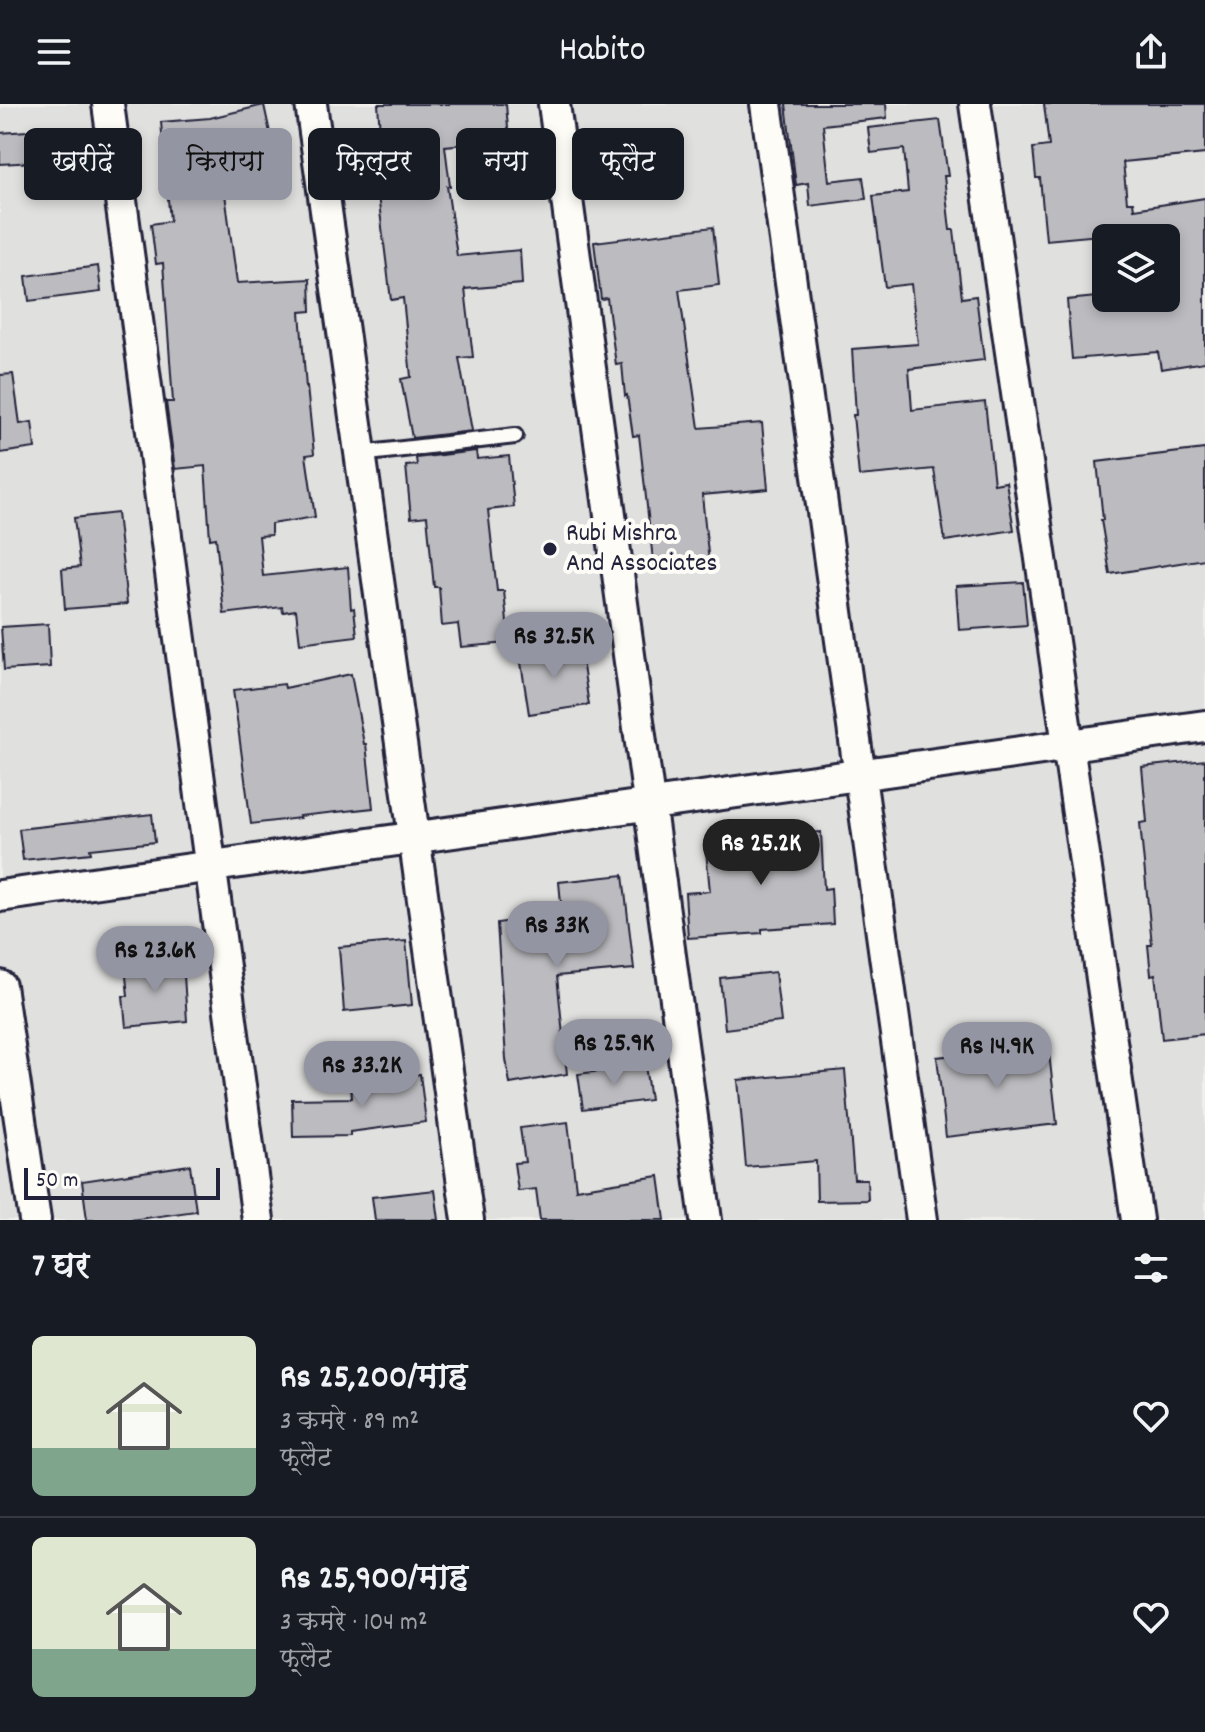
<!DOCTYPE html>
<html lang="hi">
<head>
<meta charset="utf-8">
<style>
  body { margin:0; font-family:Dekko,"Playpen Sans Deva",sans-serif; background:#20242c; color:#f1f3f6; height:100vh; display:flex; flex-direction:column; font-size:30px; white-space:nowrap }
  * { box-sizing:border-box; margin:0 }
  p { font-size:26px; color:#9ea1a6 }
  .icon { flex:none; width:44px; height:44px; fill:none; stroke:currentColor; stroke-width:2; stroke-linecap:round; stroke-linejoin:round }
  .map { position:relative; height:1116px; overflow:hidden }
  .details { display:flex; flex-direction:column; background:#171b24; flex:1 }
  .details>* { flex:none }
  .guide { position:absolute; left:24px; top:24px; width:800px; height:72px; display:flex; gap:16px }
  .controls { position:absolute; left:1092px; top:120px; display:grid; gap:16px }
  .controls a { display:grid; place-items:center; width:88px; height:88px; border-radius:12px; background:#171b24; box-shadow:0 4px 12px #0003; font-size:40px }
  .scale { position:absolute; left:24px; bottom:20px; width:196px; box-sizing:border-box; padding-left:8px; border:4px solid #22223b; border-top:0; font-size:22px; line-height:28px; white-space:nowrap; color:#22223b; -webkit-text-stroke:6px #fdfcf7; paint-order:stroke }
  .price { position:absolute; translate:-50% -68px; padding:0 18px; border-radius:28px; background:#9495a2; color:#111; font-size:26px; line-height:52px; filter:drop-shadow(0 2px 4px #0008) }
  .price::after { content:''; position:absolute; left:50%; top:48px; width:24px; height:18px; margin-left:-12px; background:inherit; clip-path:polygon(0 0,100% 0,50% 100%) }
  .price.selected { background:#222; color:#fff }
  ul { padding:0; list-style:none }
  li { display:flex; align-items:center; gap:24px; height:200px; padding:0 32px }
  li+li { border-top:2px solid #363941 }
  li span { display:grid; place-items:center; flex:none; width:224px; height:160px; border-radius:12px; color:#555 }
  li>.icon { margin-inline-start:auto }
  span .icon { width:96px; height:96px; fill:#fffc; stroke-width:1 }
  li b { font-size:34px }
  h2 { display:flex; justify-content:space-between; align-items:center; height:96px; padding:0 32px; font-size:34px }
  .chip { padding:0 28px; border-radius:12px; background:#171b24; box-shadow:0 4px 12px #0003; font-size:28px; line-height:72px }
  .chip.selected { background:#9495a2; color:#111 }
  header { display:flex; justify-content:space-between; align-items:center; height:104px; padding:0 32px; background:#171b24; font-size:36px; font-weight:600 }
  .map>svg:first-child { display:block }
</style>
</head>
<body>
<header><svg class="icon" aria-label="menu" viewBox="0 0 24 24"><path d="M4 6h16M4 12h16M4 18h16"/></svg>Habito<svg class="icon" aria-label="share" viewBox="0 0 24 24"><path d="M12 15V3M7 8l5-5 5 5M5 13v7h14v-7"/></svg></header>
<div class="map">
<svg width="1205" height="1116" viewBox="0 0 1205 1116">
  <rect width="100%" height="100%" fill="#f0efec"/>
  <filter id="ink" filterUnits="userSpaceOnUse"><feTurbulence type="fractalNoise" baseFrequency=".0125" numOctaves="2"/><feDisplacementMap in="SourceGraphic" scale="16" xChannelSelector="R" yChannelSelector="G"/><feConvolveMatrix kernelMatrix="1 2 1 2 8 2 1 2 1" color-interpolation-filters="sRGB"/></filter>
  <g filter="url(#ink)">
    <!-- built -->
    <path fill="#e0e0df" fill-rule="evenodd" d="M24 0H1205V1116H0V4ZM1106 134H1166V194H1106Z"/>
    <!-- building -->
    <path fill="#bcbcc0" stroke="#22223b" stroke-width="2" d="M378 0H506L509 36 445 42 450 82H447L457 152 520 146 522 180 465 185 473 253 459 254 472 327 412 334 401 275 411 273 403 194 391 196 378 91 372 92 368 59 382 57Z
      M786 0H886L887 14 823 21 829 77 863 73 866 95 810 102 808 79 796 81Z
      M1044 0H1205V50L1123 58 1127 98H1133L1134 105 1205 94V258L1161 265 1158 248 1072 255 1067 196 1106 192V194H1166V125L1046 136 1040 74H1036L1033 44 1049 42Z
      M264 1 272 38 274 37 278 67 223 75 237 179 310 175 311 207 300 208 306 284 307 283 314 350 306 351 315 413 271 420V431L259 432 263 472 348 463 351 505 354 504 357 532 300 539 296 506 283 508 282 503 224 510 216 434 210 435 205 362 175 365 166 298H173L163 159 156 160 151 120 170 117 161 18 210 14Z
      M940 16 948 72H944L950 126H954L962 194 976 192 984 256 909 265 912 306 985 298 994 380 1006 378 1014 426 945 437 934 365 859 372 853 311H856L852 245 918 240 911 180 885 183 873 92 908 88 904 45 871 49 868 24Z
      M69 24 71 56 0 60V29Z
      M713 123 719 181 679 186 699 324 762 319 768 385 702 391 709 459 654 465 639 331 633 332 627 291 625 292 622 260 616 261 607 194 601 195 594 138Z
      M98 162 101 188 29 197 26 172Z
      M13 270 20 320 32 318 35 344 0 349V271Z
      M1205 345V455L1110 470 1101 416H1103L1097 358Z
      M476 347 477 355 509 352 514 403 488 406 497 487H504L509 539 461 543 458 520 442 522 439 483H434L427 412 411 414 406 362 417 361 416 354Z
      M117 409 127 500 65 505 62 465 80 463 74 414Z
      M1023 478 1027 521 959 526 956 482Z
      M48 520 50 563 4 566 1 523Z
      M580 543 589 601 529 610 520 552Z
      M351 570 364 640H366L373 704 299 712 300 714 251 720 233 586 284 580 285 584Z
      M1205 656V930L1162 935 1155 870 1151 871 1148 841H1152L1140 719 1147 718 1142 663Z
      M152 710 155 738 90 745 91 749 23 756 19 725Z
      M821 728 824 785 831 784 833 820 762 825V829L688 834 685 789 710 787 705 737Z
      M623 771 634 865 557 872 567 970 510 980 506 955 497 819 562 810 559 778Z
      M406 837 412 901 344 908 339 843Z
      M183 856 187 917 126 923 123 892H128L125 862Z
      M775 868 781 918 725 925 720 874Z
      M1048 940 1057 1020 946 1033 937 953Z
      M645 961 650 996 583 1005 578 970Z
      M845 966 854 1075H867L868 1096 817 1097 816 1057 746 1063 738 976Z
      M420 970 426 1018 350 1028V1032L293 1033 292 995 352 994 351 980Z
      M568 1018 576 1085 659 1072 665 1116H540L536 1085 518 1087 514 1059 525 1058 520 1024Z
      M190 1061 196 1107 131 1116H87L82 1077Z
      M435 1086 439 1116H375L372 1093Z"/>
    <g fill="none" stroke-linecap="round" stroke-linejoin="round">
      <!-- lane casing -->
      <g stroke="#22223b" stroke-width="20">
        <path id="lane" d="M360 350 515 332"/>
      </g>
      <!-- street casing -->
      <g stroke="#22223b" stroke-width="36">
        <path id="street" d="M108 0 258 1116
          M311 0 468 1116
          M554 0 706 1116
          M766 0 922 1116
          M975 0 1137 1116
          M0 792 1205 622
          M0 882 35 1116"/>
      </g>
      <!-- lane -->
      <use href="#lane" stroke="#fdfcf7" stroke-width="14"/>
      <!-- street -->
      <use href="#street" stroke="#fdfcf7" stroke-width="30"/>
    </g>
  </g>
  <!-- markers -->
  <circle fill="#22223b" stroke="#fdfcf7" stroke-width="3" cx="550" cy="445" r="8"/>
  <g text-anchor="middle" dominant-baseline="central" stroke-width="8" stroke-linejoin="round" paint-order="stroke">
    <!-- poi labels -->
    <g font-size="26" fill="#22223b" stroke="#fdfcf7" text-anchor="start">
      <text x="566" y="430">Rubi Mishra<tspan x="566" dy="30">And Associates</tspan></text>
    </g>
  </g>
</svg>
<div class="controls">
<a><svg class="icon" aria-label="layers" viewBox="0 0 24 24"><path d="M12 4l9 5-9 5-9-5zM3 14l9 5 9-5"/></svg></a>
</div>
<div class="scale">50 m</div>
<b class="price" style="left:554px;top:576px">Rs 32.5K</b>
<b class="price selected" style="left:761px;top:783px">Rs 25.2K</b>
<b class="price" style="left:557px;top:865px">Rs 33K</b>
<b class="price" style="left:155px;top:890px">Rs 23.6K</b>
<b class="price" style="left:614px;top:983px">Rs 25.9K</b>
<b class="price" style="left:997px;top:986px">Rs 14.9K</b>
<b class="price" style="left:362px;top:1005px">Rs 33.2K</b>
<div class="guide">
<a class="chip">खरीदें</a>
<a class="chip selected">किराया</a>
<a class="chip">फ़िल्टर</a>
<a class="chip">नया</a>
<a class="chip">फ़्लैट</a>
</div>
</div>
<section class="details">
<h2>7 घर<svg class="icon" aria-label="filters" viewBox="0 0 24 24"><path d="M4 7h16M4 17h16"/><circle cx="9" cy="7" r="2"/><circle cx="15" cy="17" r="2"/></svg></h2>
<ul>
<li><span style="background:linear-gradient(#dfe7d0 70%,#7fa58c 0)"><svg class="icon" aria-label="home" viewBox="0 0 24 24"><path d="M3 11l9-7 9 7M6 9v11h12V9"/></svg></span><div><b>Rs 25,200/माह</b><p>3 कमरे · 89 m²</p><p>फ़्लैट</p></div><svg class="icon" aria-label="heart" viewBox="0 0 24 24"><path d="M12 20l-8-8c-3-5 5-10 8-4 3-6 11-1 8 4z"/></svg></li>
<li><span style="background:linear-gradient(#dfe7d0 70%,#7fa58c 0)"><svg class="icon" aria-label="home" viewBox="0 0 24 24"><path d="M3 11l9-7 9 7M6 9v11h12V9"/></svg></span><div><b>Rs 25,900/माह</b><p>3 कमरे · 104 m²</p><p>फ़्लैट</p></div><svg class="icon" aria-label="heart" viewBox="0 0 24 24"><path d="M12 20l-8-8c-3-5 5-10 8-4 3-6 11-1 8 4z"/></svg></li>
</ul>
</section>
</body>
</html>
